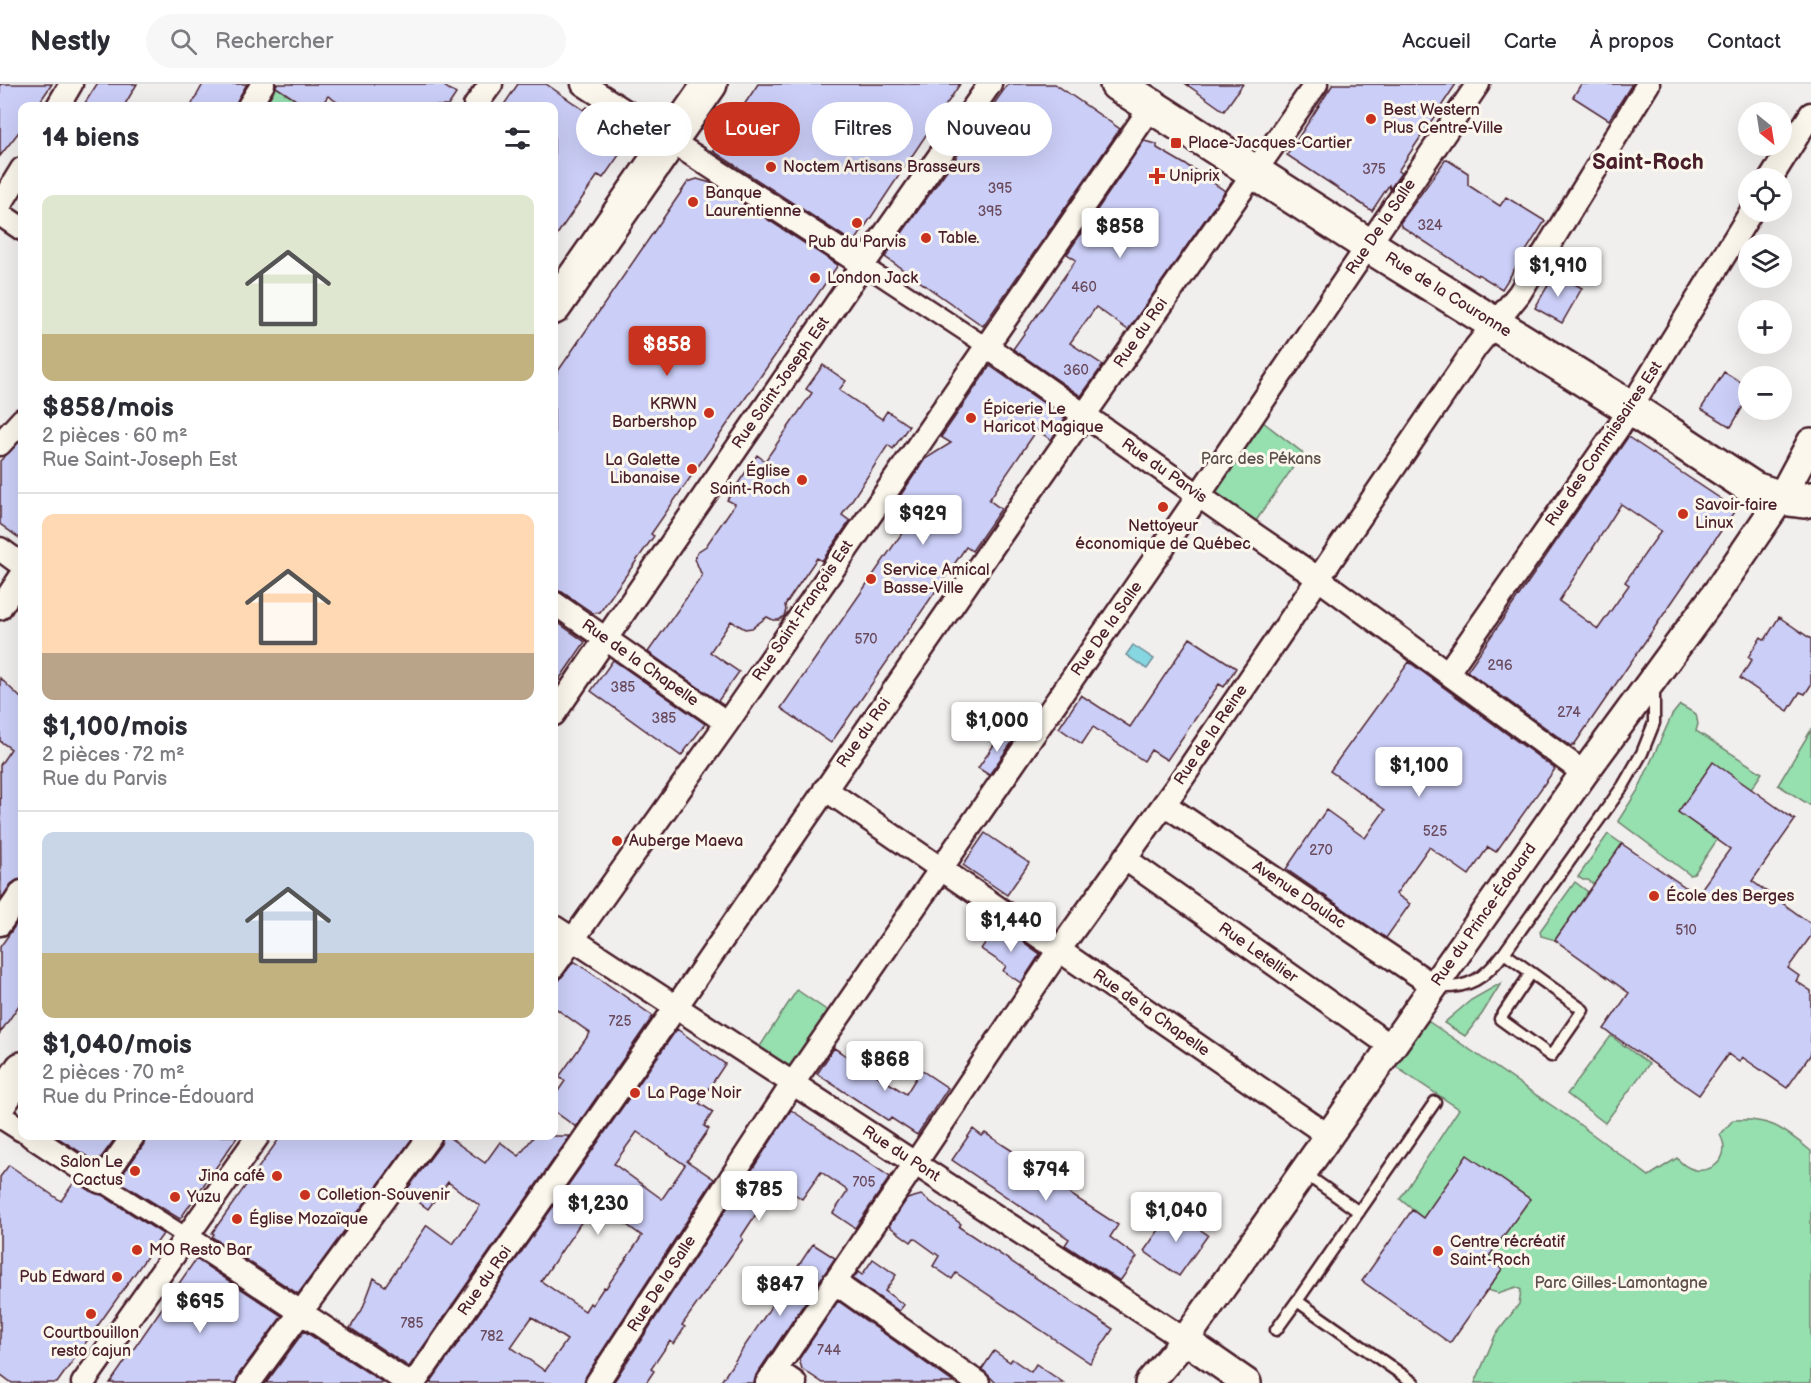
<!DOCTYPE html>
<html lang="fr">
<head>
<meta charset="utf-8">
<style>
  body { margin:0; font-family:"Balsamiq Sans",sans-serif; background:#f7f7f7; color:#2b2b33; height:100vh; display:flex; flex-direction:column; font-size:22px; white-space:nowrap }
  * { box-sizing:border-box; margin:0 }
  p { font-size:20px; color:#7c7c81 }
  .icon { flex:none; width:33px; height:33px; fill:none; stroke:currentColor; stroke-width:2; stroke-linecap:round; stroke-linejoin:round }
  .map { position:relative; flex:1; overflow:hidden }
  .details { position:absolute; left:18px; top:18px; width:540px; height:1038px; display:flex; flex-direction:column; background:#fff; border-radius:12px; box-shadow:0 6px 24px #0002 }
  .details>* { flex:none }
  .top-card { position:absolute; left:576px; top:18px; width:570px; height:54px; display:flex; gap:12px }
  .needle { width:39px; rotate:150deg }
  .buttons { position:absolute; left:1738px; top:18px; display:grid; gap:12px }
  .buttons a { display:grid; place-items:center; width:54px; height:54px; border-radius:50%; background:#fff; box-shadow:0 6px 24px #0002; font-size:30px }
  .price { position:absolute; translate:-50% -51px; padding:0 14px; border-radius:6px; background:#fff; color:#222; font-size:20px; line-height:39px; filter:drop-shadow(0 2px 3px #0008) }
  .price::after { content:''; position:absolute; left:50%; top:36px; width:18px; height:14px; margin-left:-9px; background:inherit; clip-path:polygon(0 0,100% 0,50% 100%) }
  .price.selected { background:#c8321e; color:#fff }
  ul { padding:0; list-style:none }
  li { display:grid; align-content:center; gap:12px; height:318px; padding:0 24px }
  li+li { border-top:2px solid #e1e1e2 }
  li span { display:grid; place-items:center; height:186px; border-radius:12px; color:#555 }
  li>.icon { margin-inline-start:auto }
  span .icon { width:108px; height:108px; fill:#fffc; stroke-width:1 }
  li b { font-size:26px }
  h2 { display:flex; justify-content:space-between; align-items:center; height:72px; padding:0 24px; font-size:26px }
  .tag { padding:0 21px; border-radius:27px; background:#fff; box-shadow:0 6px 24px #0002; font-size:21px; line-height:54px }
  .tag.selected { background:#c8321e; color:#fff }
  header { display:flex; align-items:center; gap:36px; box-sizing:border-box; height:84px; padding:0 30px; background:#fff; border-bottom:2px solid #e1e1e2 }
  header strong { font-size:28px }
  nav { display:flex; gap:33px; margin-inline-start:auto; font-size:21px }
  .search { width:420px; height:54px; background:#f7f7f7; display:flex; align-items:center; gap:15px; box-sizing:border-box; padding:0 21px; border-radius:33px; color:#7c7c81; font-size:22px }
  .map>svg:first-child { display:block }
</style>
</head>
<body>
<header>
<strong>Nestly</strong>
<div class="search"><svg class="icon" aria-label="search" viewBox="0 0 24 24"><circle cx="10" cy="10" r="6"/><path d="M15 15l6 6"/></svg>Rechercher</div>
<nav><a>Accueil</a><a>Carte</a><a>À propos</a><a>Contact</a></nav>
</header>
<div class="map">
<svg width="1811" height="1299" viewBox="0 0 1811 1299">
  <rect width="100%" height="100%" fill="#f1efee"/>
  <filter id="ink" filterUnits="userSpaceOnUse"><feTurbulence type="fractalNoise" baseFrequency=".0167" numOctaves="2"/><feDisplacementMap in="SourceGraphic" scale="12" xChannelSelector="R" yChannelSelector="G"/><feConvolveMatrix kernelMatrix="1 2 1 2 8 2 1 2 1" color-interpolation-filters="sRGB"/></filter>
  <g filter="url(#ink)">
    <!-- green -->
    <path fill="#96dfaf" stroke="#707f6d" stroke-width="1.5" d="M275 2 305 22H263Z
      M1254 331 1303 369 1249 447 1199 411Z
      M1680 621 1696 630 1698 640 1696 647 1762 689 1694 790 1690 791 1618 737 1638 706 1672 631Z
      M1811 646V722L1778 701Z
      M1608 750 1622 760 1594 801 1588 796H1583L1578 793Z
      M1575 798 1588 808 1555 856 1541 852 1540 847Z
      M1501 899 1482 930 1465 952 1444 939 1471 916Z
      M797 906 838 934 793 999 753 973Z
      M1416 929 1576 1038 1649 1092 1677 1074C1698 1101 1736 1079 1720 1051L1733 1036C1771 1034 1782 1044 1811 1067V1299H1475L1495 1252 1519 1220 1521 1206 1516 1203 1498 1209 1487 1206 1502 1185 1487 1175 1529 1115 1423 1134 1400 1115 1459 1025 1384 975Z
      M1611 952 1649 980 1605 1039 1567 1010Z"/>
    <!-- water -->
    <path fill="#86d7e1" stroke="#6e8d98" stroke-width="1.5" d="M1133 561 1154 575 1147 585 1126 571Z"/>
    <!-- building -->
    <path fill="#cbcef7" stroke="#4a1f2b" stroke-width="1.5" fill-rule="evenodd" d="M0 0H52L37 22H22V44L0 72Z
      M97 0H137L124 22H83Z
      M203 0H247L238 15 235 22H191Z
      M276 0H441L456 10 448 22H343L328 12 321 22H305L276 3Z
      M518 0H546L584 26 587 23 631 54 603 94 598 91 554 155V22H503Z
      M758 0H960L854 159 713 67Z
      M1008 0H1055L1120 45 983 242 885 173Z
      M1186 0H1243L1224 27Z
      M1333 0H1456L1398 87 1401 89 1390 105 1389 101 1372 127 1287 71Z
      M1581 0H1632L1609 36 1573 13Z
      M1144 57 1157 60V64L1193 85 1225 107 1128 246 1096 223 1070 259 1103 281 1081 312 1013 265 1076 176 1067 170Z
      M1446 75 1468 89V101L1500 122 1506 113 1545 137 1502 205 1478 190 1477 192 1401 142 1400 139Z
      M697 95 711 99 838 181 651 450 654 452 600 528 593 529 562 508 554 506V293L688 98Z
      M1555 189 1582 204 1562 239 1535 224Z
      M823 281 846 297 839 306 882 335 887 327 909 342 893 365 888 361 842 431 850 437 822 477 817 474 785 521 786 526 784 532 779 536H773L767 533 752 544 745 545 731 537 710 568 739 588 718 617 648 568 702 492 695 475 697 468 706 462 735 420 727 416 757 371 765 377 812 309 806 305Z
      M990 282 1065 334 1051 356 1037 346 989 416 1001 425 972 467 966 463 831 659 781 624 916 429 898 415 925 375 951 359 941 353Z
      M1724 288 1749 303V312L1731 343 1701 325Z
      M1628 353 1736 425 1574 661 1573 660 1571 662 1467 587ZM1621 420 1661 447 1625 498 1629 501 1598 545 1559 517Z
      M22 355V456L0 440V377Z
      M1779 533 1811 555V601L1805 610 1800 608 1788 627 1740 594 1752 576 1748 573 1761 553 1765 556Z
      M554 536 585 558 554 603Z
      M1190 554 1236 584 1224 603 1219 600 1167 676 1151 666 1144 677 1093 643 1082 660 1059 644 1081 611 1130 643Z
      M613 576 705 640 681 672 591 607Z
      M1409 578 1555 685 1496 768 1488 763 1469 791 1429 763 1396 810 1410 820 1386 854 1286 785 1326 726 1365 754 1385 726 1330 687Z
      M0 594 22 615V795L17 796 11 800 1 815 0 681 11 665 0 657Z
      M1004 646 1015 654 989 691 978 684Z
      M1713 678 1795 736 1752 797 1811 840V852L1788 884 1799 892 1796 897 1811 907V970L1787 1004 1742 973 1739 978 1728 970 1699 1011 1604 945 1629 909 1555 856 1622 760 1697 811 1730 765 1678 728Z
      M985 749 1029 779 1007 811 963 781Z
      M22 832V917L0 949V863Z
      M998 840 1040 870 1021 899 1003 887 1006 882 981 865Z
      M574 877 653 932 576 1043 554 1027V1013L565 997 559 993 590 949 554 923V903Z
      M677 945 725 980 699 1019 713 1028 704 1042 709 1045 687 1077 714 1095 586 1292 584 1299H430ZM637 1048 685 1081 662 1115 614 1080ZM595 1118 642 1152 606 1204 604 1203 592 1221 590 1219 585 1227 541 1197ZM532 1233 567 1256 545 1287 511 1263Z
      M834 964 906 1010 921 986 948 1004 917 1051 891 1034 889 1037 817 990Z
      M791 1026 890 1093 855 1144 833 1129 848 1107 821 1088 802 1115 777 1098 741 1153 743 1155 682 1241 685 1243 674 1260 670 1257 651 1285 654 1287 646 1299H613Z
      M973 1045 982 1052 985 1049 1049 1091 1047 1095 1118 1141 1110 1153 1137 1173 1120 1197 1065 1161 1069 1155 952 1076Z
      M55 1052H117L97 1079Z
      M146 1052H238L180 1135 118 1097 144 1060Z
      M281 1052H414L298 1210 212 1153 214 1150 212 1149Z
      M443 1052H447L485 1079 500 1058 519 1072 534 1052H570L409 1283 350 1244 362 1226 374 1194 385 1202 427 1141 453 1160 480 1122 448 1098 428 1125 405 1108 441 1060Z
      M1467 1071 1530 1115 1487 1175 1502 1185 1450 1259 1362 1197 1412 1126 1423 1134Z
      M9 1081 61 1117 75 1097 94 1109 102 1111 163 1150 57 1299H12L0 1290V1093Z
      M921 1111 961 1140 959 1143 1113 1245 1090 1279 956 1189 952 1195 933 1182 939 1172 914 1154 911 1158 889 1142 907 1115Z
      M1172 1127 1208 1151 1179 1192 1144 1167Z
      M813 1160 835 1174 756 1291 754 1299H720Z
      M196 1175 282 1232 238 1291 236 1299H110Z
      M873 1175 896 1191 885 1207 904 1221 899 1227 853 1195 858 1188 862 1191Z
      M838 1217 954 1299H823L802 1285 799 1275Z
      M304 1247 384 1299H266Z
      M994 1267 1010 1278 1012 1275 1031 1288 1036 1280 1064 1299H996L982 1285Z"/>
    <g fill="none" stroke-linecap="round" stroke-linejoin="round">
      <!-- service casing -->
      <g stroke="#4a1f2b" stroke-width="15">
        <path id="service" d="M1504 869 1583 926 1551 972 1500 935 1531 889
          M1437 903C1469 905 1485 894 1504 869L1623 702 1642 669 1654 639V604
          M1304 1089 1359 1128
          M1297 1217 1435 1018
          M1276 1246 1297 1217 1414 1299"/>
      </g>
      <!-- pedestrian casing -->
      <g stroke="#4a1f2b" stroke-width="21">
        <path id="pedestrian" d="M863 181 986 262
          M101 1098 187 1153"/>
      </g>
      <!-- minor casing -->
      <g stroke="#4a1f2b" stroke-width="27">
        <path id="minor" d="M583 0 863 181
          M58 22 71 0
          M249 22 263 0
          M475 22 491 0
          M1771 94 1811 30
          M0 121 22 85
          M0 130 22 145
          M986 262 1249 447 1319 495 1584 689
          M0 360 22 336
          M0 465 22 481
          M554 519 727 639
          M0 524 22 491
          M1448 588 1618 344 1751 128
          M554 630 863 181 990 0
          M825 705 1329 1052
          M1164 720 1434 902
          M1124 774 1392 963
          M0 840 22 808
          M554 843 1185 1256
          M554 882 727 639 1152 22
          M0 1032 22 1046
          M31 1052 101 1098 133 1052
          M187 1153 408 1299
          M834 1198 978 1299
          M776 1286 795 1299
          M83 1299 258 1052
          M249 1299 430 1052
          M414 1299 676 923 1022 420 1316 0
          M597 1299 793 999 1199 411 1478 0
          M767 1299 1059 866 1175 705 1476 263 1519 210 1648 0"/>
      </g>
      <!-- tertiary casing -->
      <g stroke="#4a1f2b" stroke-width="32">
        <path id="tertiary" d="M1185 1256 1247 1299
          M1149 1299 1185 1256 1584 689 1719 505 1781 414 1811 358"/>
      </g>
      <!-- primary casing -->
      <g stroke="#4a1f2b" stroke-width="38">
        <path id="primary" d="M1117 0 1368 161 1630 324 1754 405 1781 414 1804 417 1811 415
          M554 223 710 0
          M0 1018 22 985"/>
      </g>
      <!-- service -->
      <use href="#service" stroke="#fbf7ec" stroke-width="10"/>
      <!-- pedestrian -->
      <use href="#pedestrian" stroke="#fbf7ec" stroke-width="16"/>
      <!-- minor -->
      <use href="#minor" stroke="#fbf7ec" stroke-width="22"/>
      <!-- tertiary -->
      <use href="#tertiary" stroke="#fbf7ec" stroke-width="27"/>
      <!-- primary -->
      <use href="#primary" stroke="#fbf7ec" stroke-width="33"/>
    </g>
  </g>
  <!-- markers -->
  <g fill="#c8321e" stroke="#fbf7ec" stroke-width="2">
    <circle cx="1371" cy="35" r="6"/>
    <rect x="1170" y="53" width="12" height="12" rx="3"/>
    <circle cx="771" cy="83" r="6"/>
    <path d="M1154 83h6v6h6v6h-6v6h-6v-6h-6v-6h6z"/>
    <circle cx="693" cy="118" r="6"/>
    <circle cx="857" cy="139" r="6"/>
    <circle cx="926" cy="154" r="6"/>
    <circle cx="815" cy="194" r="6"/>
    <circle cx="709" cy="329" r="6"/>
    <circle cx="971" cy="334" r="6"/>
    <circle cx="692" cy="385" r="6"/>
    <circle cx="802" cy="396" r="6"/>
    <circle cx="1163" cy="423" r="6"/>
    <circle cx="1683" cy="430" r="6"/>
    <circle cx="871" cy="495" r="6"/>
    <circle cx="617" cy="757" r="6"/>
    <circle cx="1654" cy="812" r="6"/>
    <circle cx="635" cy="1009" r="6"/>
    <circle cx="135" cy="1087" r="6"/>
    <circle cx="277" cy="1092" r="6"/>
    <circle cx="305" cy="1111" r="6"/>
    <circle cx="175" cy="1113" r="6"/>
    <circle cx="237" cy="1135" r="6"/>
    <circle cx="137" cy="1166" r="6"/>
    <circle cx="1438" cy="1167" r="6"/>
    <circle cx="117" cy="1193" r="6"/>
    <circle cx="91" cy="1230" r="6"/>
  </g>
  <g text-anchor="middle" dominant-baseline="central" stroke-width="6" stroke-linejoin="round" paint-order="stroke">
    <!-- number labels -->
    <g font-size="14" fill="#6a4b5e">
      <text x="1374" y="85">375</text>
      <text x="1000" y="104">395</text>
      <text x="990" y="127">395</text>
      <text x="1430" y="141">324</text>
      <text x="1084" y="203">460</text>
      <text x="1076" y="286">360</text>
      <text x="866" y="555">570</text>
      <text x="1500" y="581">296</text>
      <text x="623" y="603">385</text>
      <text x="1569" y="628">274</text>
      <text x="664" y="634">385</text>
      <text x="1435" y="747">525</text>
      <text x="1321" y="766">270</text>
      <text x="1686" y="846">510</text>
      <text x="620" y="937">725</text>
      <text x="864" y="1098">705</text>
      <text x="412" y="1239">785</text>
      <text x="492" y="1252">782</text>
      <text x="829" y="1266">744</text>
    </g>
    <!-- poi labels -->
    <g font-size="16" fill="#4a1f2b" stroke="#fbf7ec" text-anchor="start">
      <text x="1383" y="26">Best Western<tspan x="1383" dy="18">Plus Centre-Ville</tspan></text>
      <text x="1188" y="59">Place-Jacques-Cartier</text>
      <text x="783" y="83">Noctem Artisans Brasseurs</text>
      <text x="1169" y="92">Uniprix</text>
      <text x="705" y="109">Banque<tspan x="705" dy="18">Laurentienne</tspan></text>
      <text x="938" y="154">Table.</text>
      <text x="857" y="158" text-anchor="middle">Pub du Parvis</text>
      <text x="827" y="194">London Jack</text>
      <text x="697" y="320" text-anchor="end">KRWN<tspan x="697" dy="18">Barbershop</tspan></text>
      <text x="983" y="325">Épicerie Le<tspan x="983" dy="18">Haricot Magique</tspan></text>
      <text x="680" y="376" text-anchor="end">La Galette<tspan x="680" dy="18">Libanaise</tspan></text>
      <text x="790" y="387" text-anchor="end">Église<tspan x="790" dy="18">Saint-Roch</tspan></text>
      <text x="1695" y="421">Savoir-faire<tspan x="1695" dy="18">Linux</tspan></text>
      <text x="1163" y="442" text-anchor="middle">Nettoyeur<tspan x="1163" dy="18">économique de Québec</tspan></text>
      <text x="883" y="486">Service Amical<tspan x="883" dy="18">Basse-Ville</tspan></text>
      <text x="629" y="757">Auberge Maeva</text>
      <text x="1666" y="812">École des Berges</text>
      <text x="647" y="1009">La Page Noir</text>
      <text x="123" y="1078" text-anchor="end">Salon Le<tspan x="123" dy="18">Cactus</tspan></text>
      <text x="265" y="1092" text-anchor="end">Jina café</text>
      <text x="317" y="1111">Colletion-Souvenir</text>
      <text x="187" y="1113">Yuzu</text>
      <text x="249" y="1135">Église Mozaïque</text>
      <text x="1450" y="1158">Centre récréatif<tspan x="1450" dy="18">Saint-Roch</tspan></text>
      <text x="149" y="1166">MO Resto Bar</text>
      <text x="105" y="1193" text-anchor="end">Pub Edward</text>
      <text x="91" y="1249" text-anchor="middle">Courtbouillon<tspan x="91" dy="18">resto cajun</tspan></text>
    </g>
    <!-- street labels -->
    <g font-size="16" fill="#4a1f2b" stroke="#fbf7ec">
      <text transform="translate(1381 143) rotate(-56)">Rue De la Salle</text>
      <text transform="translate(1448 211) rotate(32)">Rue de la Couronne</text>
      <text transform="translate(1141 249) rotate(-55)">Rue du Roi</text>
      <text transform="translate(781 299) rotate(-55)">Rue Saint-Joseph Est</text>
      <text transform="translate(1604 360) rotate(-56)">Rue des Commissaires Est</text>
      <text transform="translate(1164 387) rotate(35)">Rue du Parvis</text>
      <text transform="translate(803 527) rotate(-56)">Rue Saint-François Est</text>
      <text transform="translate(1107 545) rotate(-55)">Rue De la Salle</text>
      <text transform="translate(640 579) rotate(35)">Rue de la Chapelle</text>
      <text transform="translate(864 649) rotate(-55)">Rue du Roi</text>
      <text transform="translate(1211 651) rotate(-56)">Rue de la Reine</text>
      <text transform="translate(1299 811) rotate(34)">Avenue Daulac</text>
      <text transform="translate(1484 831) rotate(-55)">Rue du Prince-Édouard</text>
      <text transform="translate(1258 869) rotate(35)">Rue Letellier</text>
      <text transform="translate(1151 929) rotate(35)">Rue de la Chapelle</text>
      <text transform="translate(901 1070) rotate(33)">Rue du Pont</text>
      <text transform="translate(485 1197) rotate(-55)">Rue du Roi</text>
      <text transform="translate(662 1200) rotate(-57)">Rue De la Salle</text>
    </g>
    <!-- park labels -->
    <g font-size="16" fill="#5d4f4c" stroke="#fbf7ec">
      <text x="1261" y="375">Parc des Pékans</text>
      <text x="1621" y="1199">Parc Gilles-Lamontagne</text>
    </g>
    <!-- district labels -->
    <g font-size="22" font-weight="bold" fill="#4a1f2b" stroke="#fbf7ec">
      <text x="1648" y="78">Saint-Roch</text>
    </g>
  </g>
</svg>
<div class="buttons">
<a><svg class="needle" viewBox="-14 -14 28 28"><path d="M0-13l5 13h-10z" fill="#e53935"/><path d="M0 13l5-13h-10z" fill="#7c7c81"/></svg></a>
<a><svg class="icon" aria-label="locate" viewBox="0 0 24 24"><circle cx="12" cy="12" r="6"/><path d="M12 2v4M12 18v4M2 12h4M18 12h4"/></svg></a>
<a><svg class="icon" aria-label="layers" viewBox="0 0 24 24"><path d="M12 4l9 5-9 5-9-5zM3 14l9 5 9-5"/></svg></a>
<a>+</a>
<a>−</a>
</div>
<b class="price" style="left:1120px;top:175px">$858</b>
<b class="price" style="left:1558px;top:214px">$1,910</b>
<b class="price selected" style="left:667px;top:293px">$858</b>
<b class="price" style="left:923px;top:462px">$929</b>
<b class="price" style="left:997px;top:669px">$1,000</b>
<b class="price" style="left:1419px;top:714px">$1,100</b>
<b class="price" style="left:1011px;top:869px">$1,440</b>
<b class="price" style="left:885px;top:1008px">$868</b>
<b class="price" style="left:1046px;top:1118px">$794</b>
<b class="price" style="left:759px;top:1138px">$785</b>
<b class="price" style="left:598px;top:1152px">$1,230</b>
<b class="price" style="left:1176px;top:1159px">$1,040</b>
<b class="price" style="left:780px;top:1233px">$847</b>
<b class="price" style="left:200px;top:1250px">$695</b>
<div class="top-card">
<a class="tag">Acheter</a>
<a class="tag selected">Louer</a>
<a class="tag">Filtres</a>
<a class="tag">Nouveau</a>
</div>
<section class="details">
<h2>14 biens<svg class="icon" aria-label="filters" viewBox="0 0 24 24"><path d="M4 7h16M4 17h16"/><circle cx="9" cy="7" r="2"/><circle cx="15" cy="17" r="2"/></svg></h2>
<ul>
<li><span style="background:linear-gradient(#dfe7d0 75%,#c2b280 0)"><svg class="icon" aria-label="home" viewBox="0 0 24 24"><path d="M3 11l9-7 9 7M6 9v11h12V9"/></svg></span><div><b>$858/mois</b><p>2 pièces · 60 m²</p><p>Rue Saint-Joseph Est</p></div></li>
<li><span style="background:linear-gradient(#ffd9b3 75%,#b9a48a 0)"><svg class="icon" aria-label="home" viewBox="0 0 24 24"><path d="M3 11l9-7 9 7M6 9v11h12V9"/></svg></span><div><b>$1,100/mois</b><p>2 pièces · 72 m²</p><p>Rue du Parvis</p></div></li>
<li><span style="background:linear-gradient(#c9d6e8 65%,#c2b280 0)"><svg class="icon" aria-label="home" viewBox="0 0 24 24"><path d="M3 11l9-7 9 7M6 9v11h12V9"/></svg></span><div><b>$1,040/mois</b><p>2 pièces · 70 m²</p><p>Rue du Prince-Édouard</p></div></li>
</ul>
</section>
</div>
</body>
</html>
